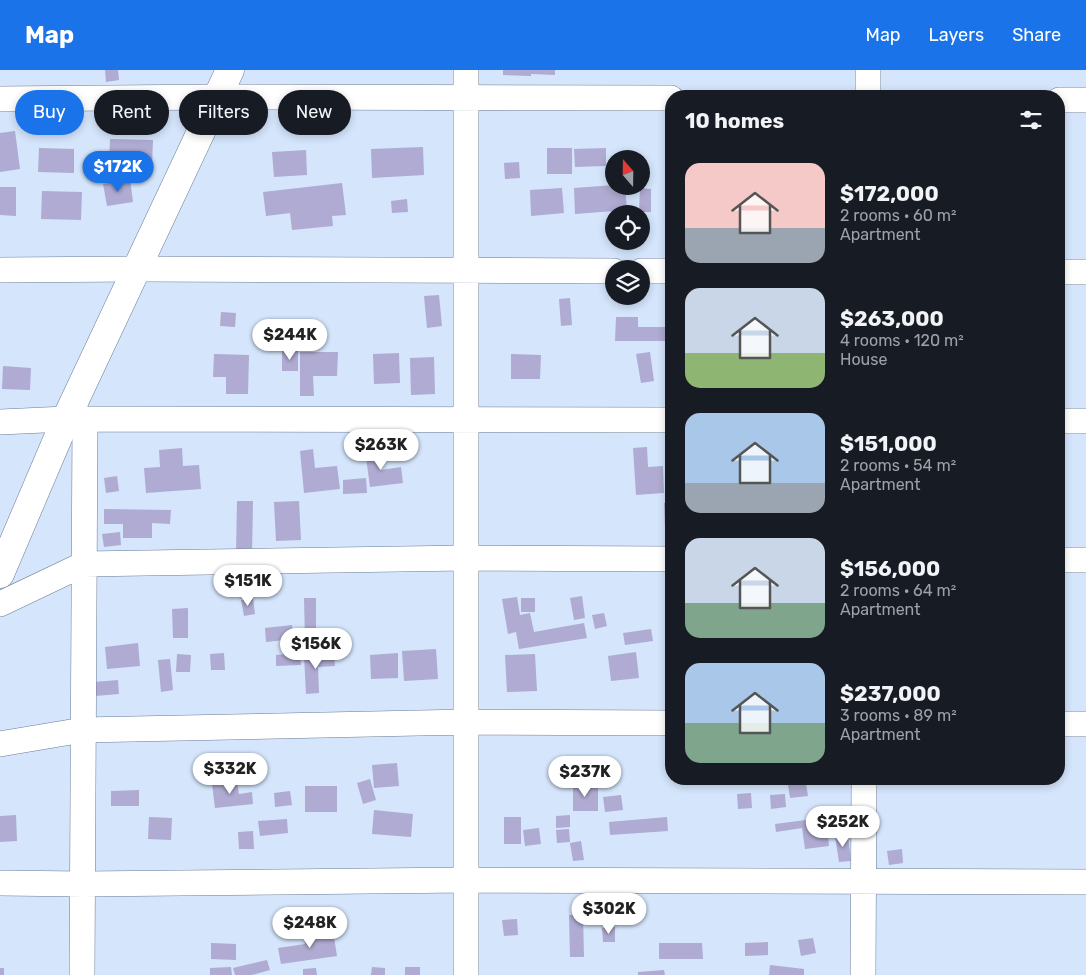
<!DOCTYPE html>
<html lang="en">
<head>
<meta charset="utf-8">
<style>
  body { margin:0; font-family:Rubik,sans-serif; background:#242831; color:#f1f3f6; height:100vh; display:flex; flex-direction:column; font-size:19px; white-space:nowrap }
  * { box-sizing:border-box; margin:0 }
  p { font-size:16px; color:#9ea1a6 }
  .icon { flex:none; width:28px; height:28px; fill:none; stroke:currentColor; stroke-width:2; stroke-linecap:round; stroke-linejoin:round }
  .map { position:relative; flex:1; overflow:hidden }
  .panel { position:absolute; left:665px; top:20px; width:400px; height:695px; display:flex; flex-direction:column; background:#171b24; border-radius:20px; box-shadow:0 2px 8px #0003 }
  .panel>* { flex:none }
  .hud { position:absolute; left:15px; top:20px; width:475px; height:45px; display:flex; gap:10px }
  .needle { width:32px; rotate:340deg }
  .fabs { position:absolute; left:605px; top:80px; display:grid; gap:10px }
  .fabs a { display:grid; place-items:center; width:45px; height:45px; border-radius:50%; background:#171b24; box-shadow:0 2px 8px #0003; font-size:25px }
  .price { position:absolute; translate:-50% -42px; padding:0 11px; border-radius:18px; background:#fff; color:#222; font-size:16px; line-height:32px; filter:drop-shadow(0 1px 2px #0008) }
  .price::after { content:''; position:absolute; left:50%; top:30px; width:15px; height:11px; margin-left:-8px; background:inherit; clip-path:polygon(0 0,100% 0,50% 100%) }
  .price.active { background:#1a73e8; color:#fff }
  ul { padding:0; list-style:none }
  li { display:flex; align-items:center; gap:15px; height:125px; padding:0 20px }
  li span { display:grid; place-items:center; flex:none; width:140px; height:100px; border-radius:15px; color:#555 }
  li>.icon { margin-inline-start:auto }
  span .icon { width:60px; height:60px; fill:#fffc; stroke-width:1 }
  li b { font-size:21px }
  h2 { display:flex; justify-content:space-between; align-items:center; height:60px; padding:0 20px; font-size:21px }
  .chip { padding:0 18px; border-radius:22px; background:#171b24; box-shadow:0 2px 8px #0003; font-size:18px; line-height:45px }
  .chip.active { background:#1a73e8; color:#fff }
  header { display:flex; align-items:center; gap:30px; box-sizing:border-box; height:70px; padding:0 25px; background:#1a73e8; color:#fff }
  header strong { font-size:24px }
  nav { display:flex; gap:28px; margin-inline-start:auto; font-size:18px }
  .map>svg:first-child { display:block }
</style>
</head>
<body>
<header>
<strong>Map</strong>
<nav><a>Map</a><a>Layers</a><a>Share</a></nav>
</header>
<div class="map">
<svg width="1086" height="905" viewBox="0 0 1086 905">
  <rect width="100%" height="100%" fill="#d4e5fc"/>
  <!-- building -->
  <path fill="#afabd2" d="M105 0H118L119 10 106 12Z
    M503 0H531V6L503 5Z
    M531 0H555V5L531 4Z
    M15 61 20 99 0 102V63Z
    M110 69 153 70 152 97 109 96Z
    M423 77 424 105 372 108 371 79Z
    M39 78 74 79V103L38 102Z
    M547 78H572V104H547Z
    M606 78V96L575 97 574 79Z
    M306 80 307 105 274 107 272 82Z
    M519 92 520 108 505 109 504 93Z
    M130 109 133 132 107 136 103 114Z
    M342 113 346 145 332 146 333 156 292 160 290 143 266 146 263 122Z
    M614 115 625 116 627 140 575 144 574 118Z
    M0 117H16V146L0 145Z
    M562 118 564 143 531 146 530 120Z
    M640 118 651 119V142H639Z
    M42 121 82 122 81 150 41 149Z
    M407 129 408 142 392 143 391 131Z
    M641 149H648V159H641Z
    M439 225 442 256 427 258 424 226Z
    M570 228 572 255 561 256 559 229Z
    M221 242 236 243 235 257 220 256Z
    M616 247H638V257H669V271H615Z
    M282 281H298V301H282Z
    M300 282H338L337 306H313L314 326H300Z
    M650 282 654 311 641 313 636 284Z
    M399 283 400 313 374 314 373 284Z
    M214 284 249 285 248 324H226V307H213Z
    M511 284 541 285 540 309H511Z
    M434 287 435 324 411 325 410 288Z
    M3 296 31 298 30 320 2 319Z
    M647 377 648 397 663 396 664 423 636 425 633 378Z
    M182 378 183 396 199 395 201 419 146 423 144 398 160 397 159 380Z
    M313 379 315 398 337 396 340 419 304 423 300 381Z
    M379 379 381 400 401 397 403 413 370 417 365 380Z
    M117 406 119 421 106 423 104 408Z
    M366 408 367 423 343 424V410Z
    M237 431H253L252 485H236Z
    M299 431 301 470 276 471 274 432Z
    M671 432V458H665L664 433Z
    M104 439 171 440 170 454 152 453V468H123V454H104Z
    M120 462 121 475 104 477 102 464Z
    M582 526 585 548 574 550 570 528Z
    M517 527 520 545 530 543 534 562 584 553 587 568 519 579 516 562 508 564 502 529Z
    M253 528 255 544 244 546 241 530Z
    M304 528H316V570H305Z
    M521 528H535V542H521Z
    M188 538V568H173L172 539Z
    M604 543 607 556 595 559 592 545Z
    M292 555 294 569 266 572 265 558Z
    M651 559 653 571 625 575 623 563Z
    M138 573 140 596 107 599 105 577Z
    M436 579 438 609 404 611 402 581Z
    M636 582 639 608 611 611 608 586Z
    M224 583 225 600H211L210 584Z
    M300 583 301 595 276 596V585Z
    M334 583 335 596 318 597 319 623 306 624 304 585Z
    M398 583V608L371 609 370 585Z
    M177 584 191 585 190 602H176Z
    M535 584 537 621 507 622 505 585Z
    M170 589 173 620 161 622 158 590Z
    M118 610 119 624 95 626 94 612Z
    M397 693 399 716 374 718 372 695Z
    M370 709 376 730 363 734 357 713Z
    M237 711 239 724 252 722 253 734 215 738 212 714Z
    M806 713 808 726 790 728 788 715Z
    M573 714H598V741H573Z
    M305 716H337V742H305Z
    M139 720V736H111V721Z
    M290 721 292 735 275 737 274 723Z
    M751 723 752 738 738 739 737 724Z
    M785 724 786 737 771 739 770 725Z
    M621 725 623 740 605 742 603 727Z
    M374 740 413 744 411 767 372 764Z
    M16 745 17 771 0 772V746Z
    M570 745V757L556 758V746Z
    M837 746 839 763 828 765 829 776 805 779 802 758 776 762 775 754Z
    M149 747 172 748 171 770 148 769Z
    M504 747H521V774H504Z
    M667 747 668 761 610 765 609 752Z
    M287 749 288 763 260 766 258 751Z
    M539 758 541 774 525 776 523 760Z
    M569 759 570 772 557 773 556 760Z
    M253 761 254 779H239L238 762Z
    M848 765 851 791 839 792 835 766Z
    M581 771 584 790 573 791 570 773Z
    M902 779 903 793 889 795 887 781Z
    M569 845H583L584 887H570Z
    M517 849 518 865 504 866 502 850Z
    M615 857V872H603L602 858Z
    M333 861 337 886 281 894 278 878 305 874 304 865Z
    M813 868 816 883 801 886 798 870Z
    M768 872V885L745 886V873Z
    M211 873 236 874V890L211 889Z
    M659 873H702L703 889H659Z
    M267 890 270 900 252 905H235L233 898Z
    M770 895 804 899V905H769Z
    M231 897 232 905H210V898Z
    M372 897 385 898V905H371Z
    M405 897H420V905H405Z
    M0 898H4V905H0Z
    M316 898 317 905H303V899Z
    M664 900 665 905H638V902Z"/>
  <g fill="none" stroke-linecap="round" stroke-linejoin="round">
    <!-- minor casing -->
    <g stroke="#6a7d97" stroke-width="26">
      <path id="minor" d="M868 26V0
        M0 29 218 27 671 28
        M1059 30H1086
        M0 200 137 199 614 201
        M641 201H671
        M1059 202H1086
        M1059 351H1086
        M0 352 66 349 671 350
        M1059 490H1086
        M0 534 84 494 466 488 671 489
        M1059 654H1086
        M0 674 83 660 466 652 671 653
        M0 813 83 814 466 810 1086 812
        M82 905 85 349
        M466 905V0
        M863 905 864 709"/>
    </g>
    <!-- tertiary casing -->
    <g stroke="#6a7d97" stroke-width="29">
      <path id="tertiary" d="M0 504 66 349 230 0"/>
    </g>
    <!-- minor -->
    <use href="#minor" stroke="#fff" stroke-width="25"/>
    <!-- tertiary -->
    <use href="#tertiary" stroke="#fff" stroke-width="28"/>
  </g>
</svg>
<div class="fabs">
<a><svg class="needle" viewBox="-14 -14 28 28"><path d="M0-13l5 13h-10z" fill="#e53935"/><path d="M0 13l5-13h-10z" fill="#9ea1a6"/></svg></a>
<a><svg class="icon" aria-label="locate" viewBox="0 0 24 24"><circle cx="12" cy="12" r="6"/><path d="M12 2v4M12 18v4M2 12h4M18 12h4"/></svg></a>
<a><svg class="icon" aria-label="layers" viewBox="0 0 24 24"><path d="M12 4l9 5-9 5-9-5zM3 14l9 5 9-5"/></svg></a>
</div>
<b class="price active" style="left:118px;top:123px">$172K</b>
<b class="price" style="left:290px;top:291px">$244K</b>
<b class="price" style="left:381px;top:401px">$263K</b>
<b class="price" style="left:248px;top:537px">$151K</b>
<b class="price" style="left:316px;top:600px">$156K</b>
<b class="price" style="left:230px;top:725px">$332K</b>
<b class="price" style="left:585px;top:728px">$237K</b>
<b class="price" style="left:843px;top:778px">$252K</b>
<b class="price" style="left:609px;top:865px">$302K</b>
<b class="price" style="left:310px;top:879px">$248K</b>
<div class="hud">
<a class="chip active">Buy</a>
<a class="chip">Rent</a>
<a class="chip">Filters</a>
<a class="chip">New</a>
</div>
<section class="panel">
<h2>10 homes<svg class="icon" aria-label="filters" viewBox="0 0 24 24"><path d="M4 7h16M4 17h16"/><circle cx="9" cy="7" r="2"/><circle cx="15" cy="17" r="2"/></svg></h2>
<ul>
<li><span style="background:linear-gradient(#f6c9c9 65%,#9aa5b1 0)"><svg class="icon" aria-label="home" viewBox="0 0 24 24"><path d="M3 11l9-7 9 7M6 9v11h12V9"/></svg></span><div><b>$172,000</b><p>2 rooms · 60 m²</p><p>Apartment</p></div></li>
<li><span style="background:linear-gradient(#c9d6e8 65%,#8fb573 0)"><svg class="icon" aria-label="home" viewBox="0 0 24 24"><path d="M3 11l9-7 9 7M6 9v11h12V9"/></svg></span><div><b>$263,000</b><p>4 rooms · 120 m²</p><p>House</p></div></li>
<li><span style="background:linear-gradient(#a9c7e8 70%,#9aa5b1 0)"><svg class="icon" aria-label="home" viewBox="0 0 24 24"><path d="M3 11l9-7 9 7M6 9v11h12V9"/></svg></span><div><b>$151,000</b><p>2 rooms · 54 m²</p><p>Apartment</p></div></li>
<li><span style="background:linear-gradient(#c9d6e8 65%,#7fa58c 0)"><svg class="icon" aria-label="home" viewBox="0 0 24 24"><path d="M3 11l9-7 9 7M6 9v11h12V9"/></svg></span><div><b>$156,000</b><p>2 rooms · 64 m²</p><p>Apartment</p></div></li>
<li><span style="background:linear-gradient(#a9c7e8 60%,#7fa58c 0)"><svg class="icon" aria-label="home" viewBox="0 0 24 24"><path d="M3 11l9-7 9 7M6 9v11h12V9"/></svg></span><div><b>$237,000</b><p>3 rooms · 89 m²</p><p>Apartment</p></div></li>
</ul>
</section>
</div>
</body>
</html>
